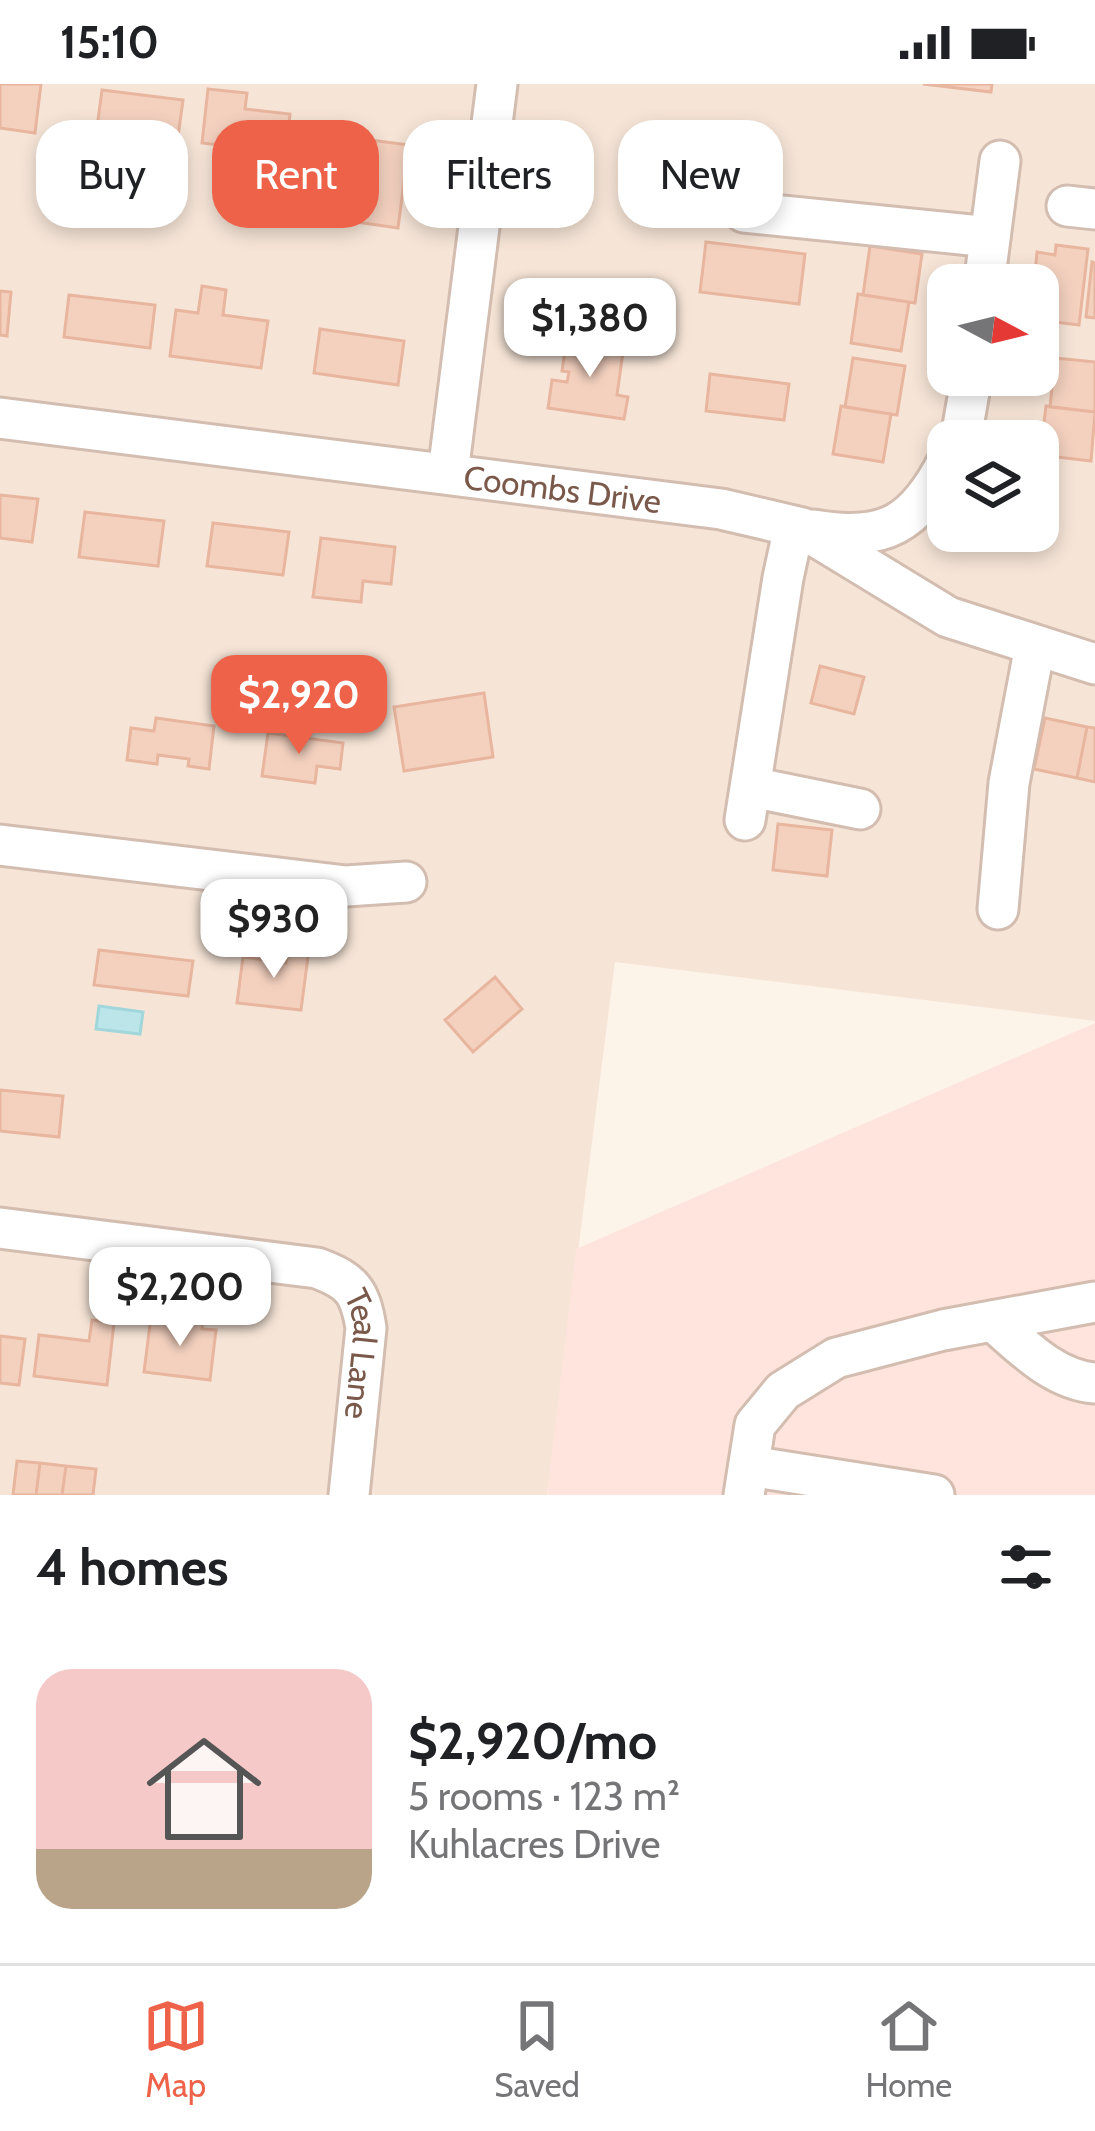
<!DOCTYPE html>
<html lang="en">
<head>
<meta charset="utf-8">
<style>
  body { margin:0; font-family:Cabin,sans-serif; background:#f2f2f2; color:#202124; height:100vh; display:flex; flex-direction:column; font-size:45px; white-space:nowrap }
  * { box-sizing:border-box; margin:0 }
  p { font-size:39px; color:#757577 }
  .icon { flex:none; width:66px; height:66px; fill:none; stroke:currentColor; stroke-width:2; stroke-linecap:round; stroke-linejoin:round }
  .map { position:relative; height:1411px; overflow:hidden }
  .sheet { display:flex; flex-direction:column; background:#fff; flex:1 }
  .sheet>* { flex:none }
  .banner { position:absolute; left:36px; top:36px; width:1023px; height:108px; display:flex; gap:24px }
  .needle { width:78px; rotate:97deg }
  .buttons { position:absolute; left:927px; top:180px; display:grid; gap:24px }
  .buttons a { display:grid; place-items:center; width:132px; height:132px; border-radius:24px; background:#fff; box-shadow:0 6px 18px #0003; font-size:60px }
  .price { position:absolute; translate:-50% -102px; padding:0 27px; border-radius:24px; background:#fff; color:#222; font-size:39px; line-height:78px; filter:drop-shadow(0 3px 6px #0008) }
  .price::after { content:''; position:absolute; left:50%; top:72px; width:36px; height:27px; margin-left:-18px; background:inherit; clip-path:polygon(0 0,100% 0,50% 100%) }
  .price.selected { background:#ed6249; color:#fff }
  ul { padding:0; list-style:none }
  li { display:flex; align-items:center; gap:36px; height:300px; padding:0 36px }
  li+li { border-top:3px solid #e0e0e0 }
  li span { display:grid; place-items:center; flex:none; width:336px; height:240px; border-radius:36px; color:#555 }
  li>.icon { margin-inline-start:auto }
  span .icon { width:144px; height:144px; fill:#fffc; stroke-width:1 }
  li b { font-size:51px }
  h2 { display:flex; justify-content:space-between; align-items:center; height:144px; padding:0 36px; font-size:51px }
  .pill { padding:0 42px; border-radius:36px; background:#fff; box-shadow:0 6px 18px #0003; font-size:42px; line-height:108px }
  .pill.selected { background:#ed6249; color:#fff }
  .status { display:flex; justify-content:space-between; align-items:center; height:84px; padding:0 60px; background:#fff; direction:ltr }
  .status svg { height:33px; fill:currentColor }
  .menu { display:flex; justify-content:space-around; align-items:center; height:168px; border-top:3px solid #e0e0e0; background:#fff; font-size:33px; color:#757577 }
  .menu a { display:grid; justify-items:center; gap:6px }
  .menu .selected { color:#ed6249 }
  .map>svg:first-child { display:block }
</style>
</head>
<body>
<div class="status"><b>15:10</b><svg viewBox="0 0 49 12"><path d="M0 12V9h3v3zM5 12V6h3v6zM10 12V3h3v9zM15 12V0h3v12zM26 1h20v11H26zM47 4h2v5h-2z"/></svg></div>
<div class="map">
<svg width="1095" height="1411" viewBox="0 0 1095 1411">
  <rect width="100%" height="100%" fill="#fdf4e9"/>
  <!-- residential -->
  <path fill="#f6e5d7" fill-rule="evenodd" d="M0 0H1095V937L615 878 547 1411H0ZM948 201H1038V291H948ZM948 357H1038V447H948Z"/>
  <!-- commercial -->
  <path fill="#fee4dc" d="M1095 939V1411H547L576 1165Z"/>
  <!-- water -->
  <path fill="#bbe5e9" stroke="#a1d6db" stroke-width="3" d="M99 922 143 928 140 950 96 945Z"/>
  <!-- building -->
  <path fill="#f4d1bf" stroke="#e8b59e" stroke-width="3" d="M0 0H41L35 49 0 44Z
    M923 0H992L991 8Z
    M208 5 247 9 245 25 290 30 283 91 249 87 252 65 202 59Z
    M102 6 183 16 177 60 96 51Z
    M363 55 409 61 398 144 329 134 334 95 357 98Z
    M706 158 805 170 799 220 700 208Z
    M1056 161 1088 165 1079 241 1038 236V201H1034L1037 168 1055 171Z
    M870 162 922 170 915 219 863 211Z
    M1092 178 1095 179V234L1086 233Z
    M202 202 226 206 223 231 268 237 261 284 170 272 176 226 198 229Z
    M0 207 11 208 7 252 0 251Z
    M858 210 909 218 901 267 851 259Z
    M69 211 155 221 150 264 64 253Z
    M320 245 404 257 398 301 314 289Z
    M567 253 624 261 617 311 628 313 624 335 548 324 552 296 567 298 569 288 562 287Z
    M853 274 905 282 897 331 845 323Z
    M1055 274 1095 278V328L1050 323Z
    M710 290 789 300 784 336 706 327Z
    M841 322 891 330 883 378 833 370Z
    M1046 322 1095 328 1091 377 1040 371Z
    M0 411 38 415 32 458 0 454Z
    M85 428 164 437 158 482 79 473Z
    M213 439 289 448 283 491 207 482Z
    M321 454 395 463 391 500 363 497 361 518 313 513Z
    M820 582 864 593 854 630 811 619Z
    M484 609 493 673 404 687 394 623Z
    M156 634 214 642 209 685 188 682 189 675 158 671 157 680 127 676 131 644 154 647Z
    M1045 634 1087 643 1077 694 1034 685Z
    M1087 643 1095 644V698L1077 694Z
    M268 649 343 659 340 685 317 682 315 699 262 692Z
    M778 740 832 746 827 792 773 786Z
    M288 863 309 865 301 926 237 919 243 873 286 879Z
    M99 866 193 877 188 912 94 901Z
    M495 893 522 925 473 968 445 936Z
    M0 1006 63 1012 59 1053 0 1047Z
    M151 1233 203 1240 202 1245 216 1246 210 1296 144 1288Z
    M92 1236 114 1239 107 1301 34 1292 39 1251 89 1257Z
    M0 1252 25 1255 19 1301 0 1299Z
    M17 1377 40 1379 36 1411H13Z
    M40 1379 66 1382 62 1411H36Z
    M66 1382 96 1385 93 1411H62Z"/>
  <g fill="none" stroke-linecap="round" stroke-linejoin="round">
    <!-- minor casing -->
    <g stroke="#d3bdb0" stroke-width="45">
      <g id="minor">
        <path d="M1067 122 1095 125"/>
        <path d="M744 128 990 153"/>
        <path d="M984 201 1000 77"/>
        <path id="s1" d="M0 334 721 425 802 444 948 533 1095 580"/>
        <path d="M958 357 962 348 972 291"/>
        <path d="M448 389 497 0"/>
        <path d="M813 446C885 458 915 441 948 377"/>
        <path d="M751 703 860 725"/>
        <path d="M745 736 783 494 794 443"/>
        <path d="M0 761 346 802 406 798"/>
        <path d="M998 825 1009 699 1035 562"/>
        <path id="s2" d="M0 1144 317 1184C352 1197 360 1207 366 1244L349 1411"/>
        <path d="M993 1237C1022 1262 1054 1296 1095 1299"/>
        <path d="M749 1382 934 1411"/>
        <path d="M744 1411 755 1341 783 1307 836 1274 943 1246 1095 1218"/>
      </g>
    </g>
    <!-- minor -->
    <use href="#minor" stroke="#fff" stroke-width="39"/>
  </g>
  <g text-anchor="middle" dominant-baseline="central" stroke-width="10" stroke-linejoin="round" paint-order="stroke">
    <!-- street labels -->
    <g font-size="33" fill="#7a584a" stroke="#fff8f0">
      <text stroke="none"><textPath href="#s1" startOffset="567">Coombs Drive</textPath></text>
      <text stroke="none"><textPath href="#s2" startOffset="429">Teal Lane</textPath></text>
    </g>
  </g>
</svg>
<div class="buttons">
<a><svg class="needle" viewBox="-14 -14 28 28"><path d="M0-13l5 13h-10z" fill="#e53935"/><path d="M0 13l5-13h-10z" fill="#757577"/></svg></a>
<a><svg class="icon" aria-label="layers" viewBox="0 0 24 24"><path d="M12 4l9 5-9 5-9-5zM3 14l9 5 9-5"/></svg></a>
</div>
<b class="price" style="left:590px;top:296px">$1,380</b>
<b class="price selected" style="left:299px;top:673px">$2,920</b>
<b class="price" style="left:274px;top:897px">$930</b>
<b class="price" style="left:180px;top:1265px">$2,200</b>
<div class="banner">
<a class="pill">Buy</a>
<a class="pill selected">Rent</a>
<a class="pill">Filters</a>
<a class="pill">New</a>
</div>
</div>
<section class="sheet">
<h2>4 homes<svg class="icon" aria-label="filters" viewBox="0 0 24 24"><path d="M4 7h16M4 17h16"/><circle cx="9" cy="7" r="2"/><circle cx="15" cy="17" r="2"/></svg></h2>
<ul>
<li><span style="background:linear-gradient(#f6c9c9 75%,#b9a48a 0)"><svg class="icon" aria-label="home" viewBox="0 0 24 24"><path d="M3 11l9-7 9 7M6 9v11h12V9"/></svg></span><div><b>$2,920/mo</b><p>5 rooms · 123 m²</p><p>Kuhlacres Drive</p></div></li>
</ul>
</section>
<nav class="menu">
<a class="selected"><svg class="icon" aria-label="map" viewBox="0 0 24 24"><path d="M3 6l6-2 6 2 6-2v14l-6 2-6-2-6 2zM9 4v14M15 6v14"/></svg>Map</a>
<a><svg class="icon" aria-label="saved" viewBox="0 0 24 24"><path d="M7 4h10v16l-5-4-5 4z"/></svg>Saved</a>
<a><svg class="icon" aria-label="home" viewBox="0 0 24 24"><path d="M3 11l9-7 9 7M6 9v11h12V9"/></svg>Home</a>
</nav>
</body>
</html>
